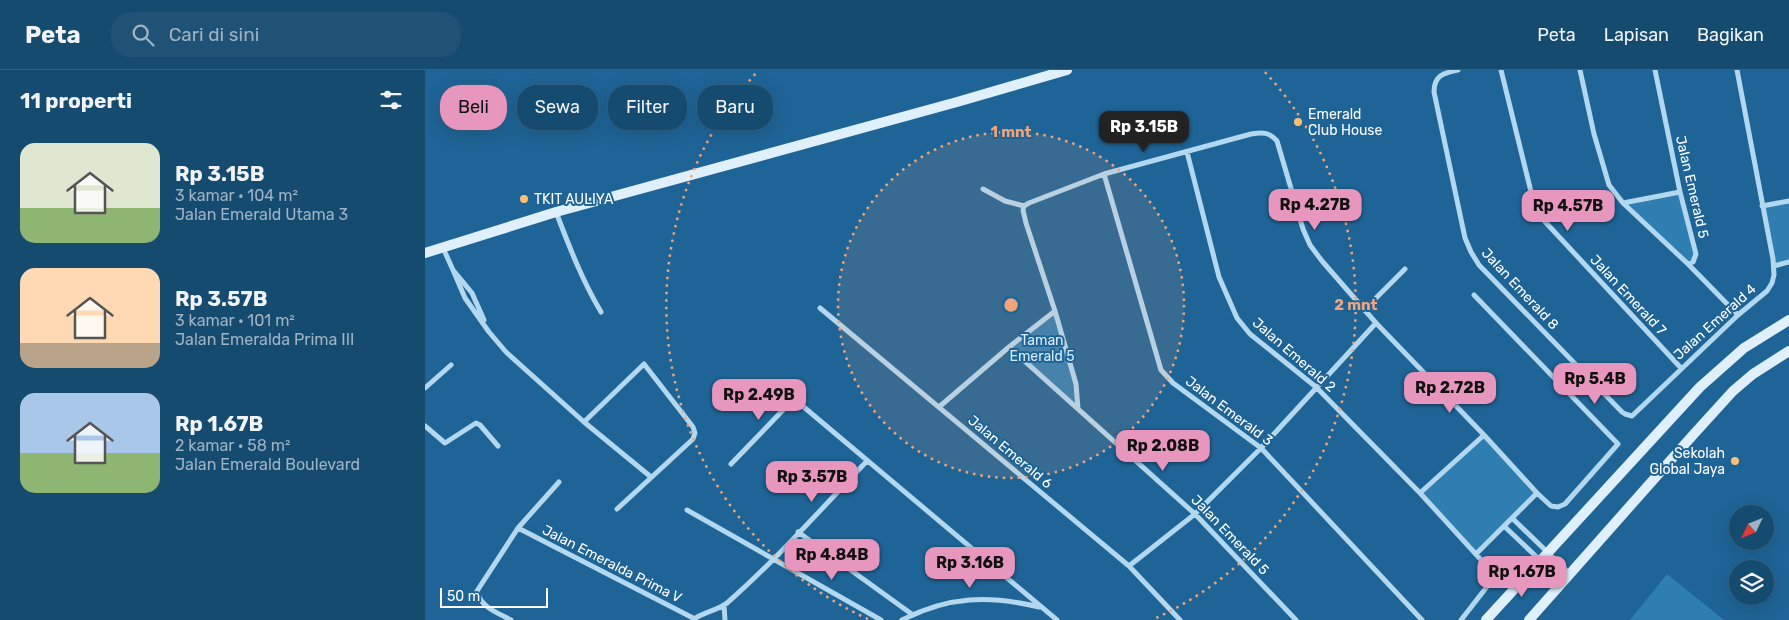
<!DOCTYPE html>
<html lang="id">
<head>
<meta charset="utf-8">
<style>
  body { margin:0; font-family:Rubik,sans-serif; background:#1f5275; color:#f1f3f6; height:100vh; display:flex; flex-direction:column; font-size:19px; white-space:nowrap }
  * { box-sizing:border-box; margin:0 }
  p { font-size:16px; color:#9eb3c3 }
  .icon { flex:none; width:28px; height:28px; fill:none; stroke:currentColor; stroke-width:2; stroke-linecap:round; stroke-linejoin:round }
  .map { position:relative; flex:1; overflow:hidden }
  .sheet { display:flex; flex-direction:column; background:#164b70; width:425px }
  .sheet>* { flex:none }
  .top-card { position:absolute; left:15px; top:15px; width:475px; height:45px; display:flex; gap:10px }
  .needle { width:32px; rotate:227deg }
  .tools { position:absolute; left:1304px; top:435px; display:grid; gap:10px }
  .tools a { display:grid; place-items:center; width:45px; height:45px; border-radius:50%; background:#164b70; box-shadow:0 5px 20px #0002,0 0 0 1px #356383; font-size:25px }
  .scale { position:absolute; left:15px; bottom:12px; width:108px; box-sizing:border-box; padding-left:5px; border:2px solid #fff; border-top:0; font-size:14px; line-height:18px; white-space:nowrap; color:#fff; -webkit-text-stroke:4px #1e6496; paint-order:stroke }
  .price { position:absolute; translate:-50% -42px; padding:0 11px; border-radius:10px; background:#e797bd; color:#111; font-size:16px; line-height:32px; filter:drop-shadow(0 1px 2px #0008) }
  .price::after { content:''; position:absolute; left:50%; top:30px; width:15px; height:11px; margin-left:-8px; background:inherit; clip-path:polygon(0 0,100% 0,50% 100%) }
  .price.current { background:#222; color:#fff }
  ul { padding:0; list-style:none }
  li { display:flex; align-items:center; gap:15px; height:125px; padding:0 20px }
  li span { display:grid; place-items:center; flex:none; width:140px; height:100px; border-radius:15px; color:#555 }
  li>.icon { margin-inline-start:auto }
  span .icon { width:60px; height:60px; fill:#fffc; stroke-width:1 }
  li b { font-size:21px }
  h2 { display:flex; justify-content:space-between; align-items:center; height:60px; padding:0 20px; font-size:21px }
  .chip { padding:0 18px; border-radius:20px; background:#164b70; box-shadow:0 5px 20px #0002,0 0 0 1px #356383; font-size:18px; line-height:45px }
  .chip.current { background:#e797bd; color:#111 }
  header { display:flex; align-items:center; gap:30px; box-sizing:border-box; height:70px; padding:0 25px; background:#164b70; border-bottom:1px solid #356383 }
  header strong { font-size:24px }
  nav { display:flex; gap:28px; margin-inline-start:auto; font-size:18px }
  .search { width:350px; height:45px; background:#1f5275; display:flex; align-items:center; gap:12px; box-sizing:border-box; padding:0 18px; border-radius:20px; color:#9eb3c3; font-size:19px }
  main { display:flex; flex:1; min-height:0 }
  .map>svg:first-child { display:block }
</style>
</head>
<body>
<header>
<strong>Peta</strong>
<div class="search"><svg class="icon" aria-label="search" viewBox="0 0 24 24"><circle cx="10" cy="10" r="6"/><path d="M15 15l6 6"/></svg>Cari di sini</div>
<nav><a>Peta</a><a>Lapisan</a><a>Bagikan</a></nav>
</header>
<main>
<section class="sheet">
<h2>11 properti<svg class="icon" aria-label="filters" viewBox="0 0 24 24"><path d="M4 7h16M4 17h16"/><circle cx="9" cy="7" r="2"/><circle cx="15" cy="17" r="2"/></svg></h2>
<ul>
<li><span style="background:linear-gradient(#dfe7d0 65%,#8fb573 0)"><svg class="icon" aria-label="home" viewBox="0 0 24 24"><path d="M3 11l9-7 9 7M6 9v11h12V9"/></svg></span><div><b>Rp 3.15B</b><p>3 kamar · 104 m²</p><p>Jalan Emerald Utama 3</p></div></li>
<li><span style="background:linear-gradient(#ffd9b3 75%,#b9a48a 0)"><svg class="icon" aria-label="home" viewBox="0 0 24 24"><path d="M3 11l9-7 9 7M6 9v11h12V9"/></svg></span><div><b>Rp 3.57B</b><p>3 kamar · 101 m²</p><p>Jalan Emeralda Prima III</p></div></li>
<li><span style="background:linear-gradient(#a9c7e8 60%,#8fb573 0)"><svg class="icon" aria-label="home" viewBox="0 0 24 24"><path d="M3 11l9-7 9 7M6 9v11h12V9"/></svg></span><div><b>Rp 1.67B</b><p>2 kamar · 58 m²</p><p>Jalan Emerald Boulevard</p></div></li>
</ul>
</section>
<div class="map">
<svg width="1364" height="550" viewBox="0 0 1364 550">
  <rect width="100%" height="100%" fill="#1e6496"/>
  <!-- green -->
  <path fill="#2f7eb1" d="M1255 122 1271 184 1263 194 1198 133Z
    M1364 131V192L1349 196 1337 136Z
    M630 241 652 323 653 339 584 277Z
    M1059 365 1112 423 1051 484 995 423Z
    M1242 504 1299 550H1205Z"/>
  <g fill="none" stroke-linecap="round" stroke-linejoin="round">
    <!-- minor -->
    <path stroke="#b2d7ef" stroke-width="5" d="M1033 0C1019 3 1009 5 1009 22L1040 168 1046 182 1054 195 1197 342 1200 344 1207 346 1313 245 1342 221 1347 213 1349 205 1348 189 1312 0
      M1076 0 1111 142 1256 298
      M1155 0 1169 64 1184 115 1198 133 1263 194 1313 245
      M1230 0 1255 122 1271 184 1268 192 1263 194
      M762 82 794 207 812 248 825 264 891 317 995 423 1069 504 1068 509 1036 550
      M679 104 736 300 748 313 836 378 997 550
      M558 119 580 131 599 136
      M1198 133 1255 122
      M599 136 604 133 679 104 826 64C838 62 844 62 852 71L878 159 885 175 897 191 951 253 1059 365 1112 423 1126 436 1133 437 1140 434 1193 374 1049 225
      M599 136 598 140 601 153 630 241 651 314 653 339
      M1337 136 1364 131
      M131 142C144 176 157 210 176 242
      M18 178 28 200 47 223 59 250
      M1349 196 1364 192
      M28 200 40 228 64 262 81 282 159 352 226 407
      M395 238 704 496 755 550
      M939 240 980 199
      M584 277 770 444 871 550
      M0 318 26 295
      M514 337 584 277 630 241
      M159 352 219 294 268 357 270 363 268 369 192 439
      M0 356 20 373 51 353 55 355 73 376
      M306 394 360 338 368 334 374 333 632 550
      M995 423 1059 365
      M262 440 456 550
      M1087 448 1145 504
      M1079 456 1138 512
      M93 458 270 549
      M373 462 488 545
      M1051 484 1112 423
      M704 496 770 444 836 378 951 253
      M299 535 300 550
      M86 550C73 543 55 537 52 521L93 458 134 412
      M268 550C277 542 292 541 302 533 352 489 396 439 442 391
      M477 550C524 526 564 525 614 537"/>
    <!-- secondary -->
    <path stroke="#dfeffb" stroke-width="10" d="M0 183 131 142 532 32 642 0
      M1061 550 1275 317 1319 278 1364 250
      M1104 550 1268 365 1308 321 1328 304 1364 281"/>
  </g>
  <!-- distance rings -->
  <circle cx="586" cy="235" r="173" fill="#f2a479" fill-opacity=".12"/>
  <g fill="none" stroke="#f2a479" stroke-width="2.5" stroke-dasharray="2.5 5">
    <circle cx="586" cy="235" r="173"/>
    <path d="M443 549A345 345 0 0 1 332 2M840 2A345 345 0 0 1 729 549"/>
  </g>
  <!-- markers -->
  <g fill="#fdc072" stroke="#1e6496" stroke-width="2">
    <circle cx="873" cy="52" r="5"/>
    <circle cx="99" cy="129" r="5"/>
    <circle cx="1310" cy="391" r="5"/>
  </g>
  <g text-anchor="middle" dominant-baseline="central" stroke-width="4" stroke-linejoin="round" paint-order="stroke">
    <!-- poi labels -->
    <g font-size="14" fill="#fff" stroke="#1e6496" text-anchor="start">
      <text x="883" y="44">Emerald<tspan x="883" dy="16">Club House</tspan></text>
      <text x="109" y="129">TKIT AULIYA</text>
      <text x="1300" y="383" text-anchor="end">Sekolah<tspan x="1300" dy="16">Global Jaya</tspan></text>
    </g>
    <!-- street labels -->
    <g font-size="14" fill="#fff" stroke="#1e6496">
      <text transform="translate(1267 117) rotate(77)">Jalan Emerald 5</text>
      <text transform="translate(1095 219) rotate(47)">Jalan Emerald 8</text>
      <text transform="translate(1203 225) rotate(47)">Jalan Emerald 7</text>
      <text transform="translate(1290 252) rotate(-42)">Jalan Emerald 4</text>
      <text transform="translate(869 285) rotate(41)">Jalan Emerald 2</text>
      <text transform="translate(804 341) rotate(37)">Jalan Emerald 3</text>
      <text transform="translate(585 382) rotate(40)">Jalan Emerald 6</text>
      <text transform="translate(805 465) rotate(46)">Jalan Emerald 5</text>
      <text transform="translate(187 494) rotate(27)">Jalan Emeralda Prima V</text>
    </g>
    <!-- park labels -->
    <g font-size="14" fill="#d9edfa" stroke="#1e6496">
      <text x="617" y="270">Taman<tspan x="617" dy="16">Emerald 5</tspan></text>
    </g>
  </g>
  <circle cx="586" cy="235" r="8" fill="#f2a479" stroke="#1e6496" stroke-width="2.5"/>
  <g font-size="15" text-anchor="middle" font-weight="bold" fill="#f2a479" stroke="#1e6496" stroke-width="4" stroke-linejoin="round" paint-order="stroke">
    <text x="586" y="67">1 mnt</text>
    <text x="931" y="240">2 mnt</text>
  </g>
</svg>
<div class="tools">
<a><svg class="needle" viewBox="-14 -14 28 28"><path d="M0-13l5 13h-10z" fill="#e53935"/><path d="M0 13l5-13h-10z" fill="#9eb3c3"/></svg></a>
<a><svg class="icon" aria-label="layers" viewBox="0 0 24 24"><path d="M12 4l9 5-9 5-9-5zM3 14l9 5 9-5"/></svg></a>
</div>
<div class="scale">50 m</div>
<b class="price current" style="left:719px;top:83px">Rp 3.15B</b>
<b class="price" style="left:890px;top:161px">Rp 4.27B</b>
<b class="price" style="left:1143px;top:162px">Rp 4.57B</b>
<b class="price" style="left:1170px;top:335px">Rp 5.4B</b>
<b class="price" style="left:1025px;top:344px">Rp 2.72B</b>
<b class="price" style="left:334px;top:351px">Rp 2.49B</b>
<b class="price" style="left:738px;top:402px">Rp 2.08B</b>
<b class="price" style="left:387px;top:433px">Rp 3.57B</b>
<b class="price" style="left:407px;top:511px">Rp 4.84B</b>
<b class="price" style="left:545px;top:519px">Rp 3.16B</b>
<b class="price" style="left:1097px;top:528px">Rp 1.67B</b>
<div class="top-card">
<a class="chip current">Beli</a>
<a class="chip">Sewa</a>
<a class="chip">Filter</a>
<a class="chip">Baru</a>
</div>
</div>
</main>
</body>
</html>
